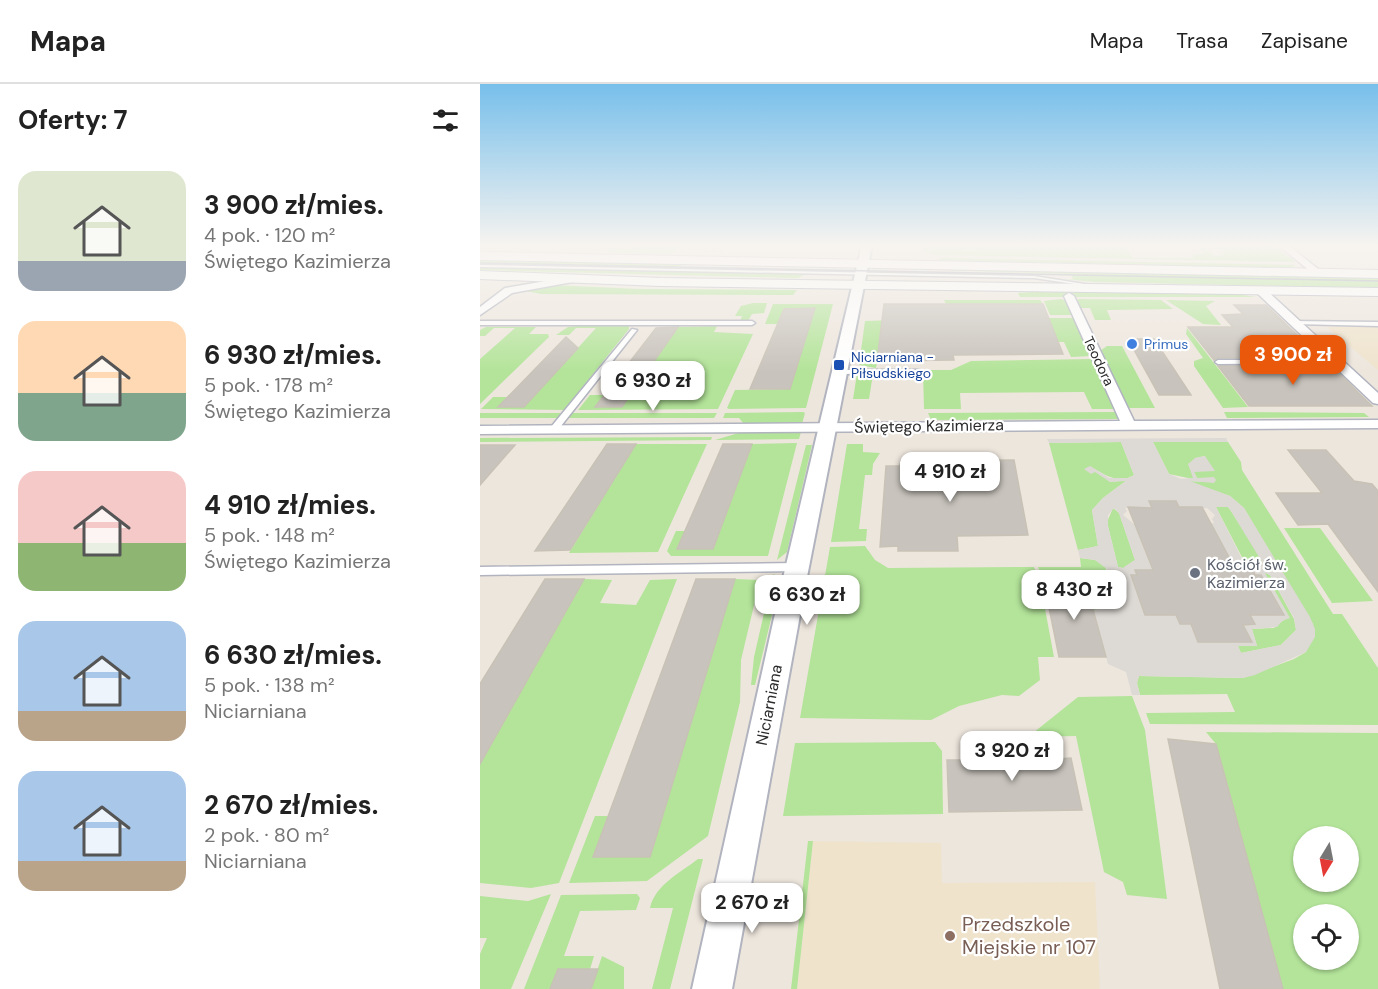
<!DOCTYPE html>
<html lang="pl">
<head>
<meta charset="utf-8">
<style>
  body { margin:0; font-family:"DM Sans",sans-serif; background:#f2f2f2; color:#222; height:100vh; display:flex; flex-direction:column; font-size:22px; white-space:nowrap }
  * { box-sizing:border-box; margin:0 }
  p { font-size:20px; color:#767676 }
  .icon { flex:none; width:33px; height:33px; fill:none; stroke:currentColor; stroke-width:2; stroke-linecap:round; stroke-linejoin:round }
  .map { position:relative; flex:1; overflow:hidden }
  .side { display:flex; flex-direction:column; background:#fff; width:480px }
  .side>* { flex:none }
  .needle { width:39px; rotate:190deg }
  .controls { position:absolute; left:813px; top:742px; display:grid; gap:12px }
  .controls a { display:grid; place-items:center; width:66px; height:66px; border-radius:50%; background:#fff; box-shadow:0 2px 4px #0004; font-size:30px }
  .price { position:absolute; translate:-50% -51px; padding:0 14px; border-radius:12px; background:#fff; color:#222; font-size:20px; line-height:39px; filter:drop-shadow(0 2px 3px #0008) }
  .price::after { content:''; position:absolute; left:50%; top:36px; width:18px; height:14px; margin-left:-9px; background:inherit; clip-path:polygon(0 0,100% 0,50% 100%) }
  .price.selected { background:#ea580c; color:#fff }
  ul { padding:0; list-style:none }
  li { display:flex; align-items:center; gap:18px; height:150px; padding:0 18px }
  li span { display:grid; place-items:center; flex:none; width:168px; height:120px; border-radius:18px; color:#555 }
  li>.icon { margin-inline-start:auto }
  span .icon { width:72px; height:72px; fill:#fffc; stroke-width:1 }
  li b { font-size:26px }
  h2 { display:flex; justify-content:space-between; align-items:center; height:72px; padding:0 18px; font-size:26px }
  header { display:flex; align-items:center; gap:36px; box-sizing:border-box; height:84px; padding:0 30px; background:#fff; border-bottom:2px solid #e0e0e0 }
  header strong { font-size:28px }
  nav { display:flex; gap:33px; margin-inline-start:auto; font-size:21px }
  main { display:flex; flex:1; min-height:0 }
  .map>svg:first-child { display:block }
</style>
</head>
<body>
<header>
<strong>Mapa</strong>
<nav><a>Mapa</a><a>Trasa</a><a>Zapisane</a></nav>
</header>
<main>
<section class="side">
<h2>Oferty: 7<svg class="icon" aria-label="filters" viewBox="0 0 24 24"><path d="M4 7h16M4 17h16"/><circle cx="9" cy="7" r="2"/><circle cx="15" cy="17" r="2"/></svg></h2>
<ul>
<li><span style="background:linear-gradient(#dfe7d0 75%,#9aa5b1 0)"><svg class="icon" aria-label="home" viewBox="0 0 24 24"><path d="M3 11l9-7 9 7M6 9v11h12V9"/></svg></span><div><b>3 900 zł/mies.</b><p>4 pok. · 120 m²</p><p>Świętego Kazimierza</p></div></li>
<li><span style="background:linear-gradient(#ffd9b3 60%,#7fa58c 0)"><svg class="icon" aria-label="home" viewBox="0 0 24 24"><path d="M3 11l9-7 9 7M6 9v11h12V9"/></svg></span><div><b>6 930 zł/mies.</b><p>5 pok. · 178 m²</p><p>Świętego Kazimierza</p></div></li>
<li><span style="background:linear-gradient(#f6c9c9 60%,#8fb573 0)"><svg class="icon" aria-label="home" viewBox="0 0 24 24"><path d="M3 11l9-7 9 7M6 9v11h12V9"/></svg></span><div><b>4 910 zł/mies.</b><p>5 pok. · 148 m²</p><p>Świętego Kazimierza</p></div></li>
<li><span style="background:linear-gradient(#a9c7e8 75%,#b9a48a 0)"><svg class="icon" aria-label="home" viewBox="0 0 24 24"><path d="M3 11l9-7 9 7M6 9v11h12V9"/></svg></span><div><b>6 630 zł/mies.</b><p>5 pok. · 138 m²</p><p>Niciarniana</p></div></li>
<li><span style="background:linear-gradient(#a9c7e8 75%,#b9a48a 0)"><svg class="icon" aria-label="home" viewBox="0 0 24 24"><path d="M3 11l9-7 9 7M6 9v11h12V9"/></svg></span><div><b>2 670 zł/mies.</b><p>2 pok. · 80 m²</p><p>Niciarniana</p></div></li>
</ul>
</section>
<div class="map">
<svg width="898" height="905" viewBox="0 0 898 905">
  <rect width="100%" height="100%" fill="#ede6dd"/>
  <!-- education -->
  <path fill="#efe3cc" d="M847 243H898V286Z
    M333 757 461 759 462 799 615 798 620 905H317Z"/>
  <!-- green -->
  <path fill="#b3e499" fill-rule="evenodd" d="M157 161 200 162 192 169 127 168 131 165H153Z
    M446 161H643L653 174H714L712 171 724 169 717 162 709 161H722L734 172 744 171 734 161H792L816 178 455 171 444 168Z
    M462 174 816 181 809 184 457 176Z
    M0 175 205 180 195 185 0 181Z
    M0 184 325 190 318 194 0 186Z
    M424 185 898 193V204L614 198 586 195H593L591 190Z
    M72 201 159 205 317 206 313 211 61 210 41 206Z
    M566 207 757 210 776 213H540L538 209Z
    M581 215 586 217 593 231H570L564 217Z
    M599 215 681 216 693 225 627 226 631 236H615L610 224H599L596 217Z
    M464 216H560L563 220H466Z
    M686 216 735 217 726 222 741 241 723 240Z
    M273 219H287L284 229 272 230 268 237H260L262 232H255L261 222Z
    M293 220H353L326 324 249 325 247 324 255 306 310 305 335 225H304L297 240H285Z
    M472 234H593L611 272 591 273 584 258H467L399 265 396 284 379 281 385 237Z
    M99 242H149V245L84 326 1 325 13 313H27L19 323H44L116 244H96L89 251H76L88 243Z
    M237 242 234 248 273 250 238 325 98 326 110 311H125L117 323H142L198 243Z
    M6 243H56L49 250H68L69 253 0 320V275L35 244H14L5 252H0V246Z
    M707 244 768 323 743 324 714 282V277L723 274 706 250Z
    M627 262H642L675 324H647L620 267Z
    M612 275 634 325H612L604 308 480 309 481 325H444L443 286H471L491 277Z
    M377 290H393L389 315H373Z
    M635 328 638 335 451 336 448 329Z
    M744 328 884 329 889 333 747 334Z
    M81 329 78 334H0V329Z
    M90 329H237L234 334H86Z
    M245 329 323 328 325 329 322 340H264L259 334H243Z
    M262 348H321L319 355 235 356Z
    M232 353 231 356 0 358V354Z
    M641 358 654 391C639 401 623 390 610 382L630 398 647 396 623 414 612 426 618 462 598 466 569 359Z
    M673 358H748L761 378 762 386 853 530H862L898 584V641L670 640 666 629 755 628 747 610 660 611 657 599 659 592 763 594 814 575 826 568 833 540 764 424 750 412 707 397 732 398 736 396 717 394 714 388 725 372 715 374 713 395 689 390Z
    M317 359 288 472H191L187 467 196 447H205L197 464 233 465 272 360Z
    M156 360H227L178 468 89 469Z
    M367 360H383V368L400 369 393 380 392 391H385L379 445H387L386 457 351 458Z
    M326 361H332L307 468 297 476Z
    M736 423H748L751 427 783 478 772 482 764 477Z
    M633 424 639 429 655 476 643 484 638 483 627 438Z
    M804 444H840L893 517 852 519Z
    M385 462 395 476 408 484 554 483 560 498 574 573H558L560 596 539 612 522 611 479 622 451 636 320 634 350 463Z
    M600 474 615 476 625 482 635 514 629 523 613 526 606 500 564 499 558 483H601Z
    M784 488 790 491 814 535 816 546 801 561 761 569 758 562H777L772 545 794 544 805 535Z
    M293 490 299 493 300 498 275 601H271L274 573Z
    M104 495 132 496 120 519 156 521 170 496 197 495 79 799 51 804 0 799V680Z
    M255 495 280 496 261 576 260 618 228 752 167 797 89 799 115 732H128L113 773H170Z
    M652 612 665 646 687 815 647 811 643 798 624 788 596 652 548 653 598 613Z
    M726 648 898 649V905H803L736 660ZM824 753H868V798H824ZM824 831H868V876H824Z
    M455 658 462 667 463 730 303 732 315 659Z
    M328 757H333L317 905H311Z
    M218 775H223L190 905H172L193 824H170C175 801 200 789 218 775Z
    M71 810 31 905H0V870L7 854H0V812L48 817Z
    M157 810 160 814 156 826 100 827 84 872H114L110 885H78L70 905H44L81 811Z
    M122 872 144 883V905H111Z"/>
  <!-- plaza -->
  <path fill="#ddd9d4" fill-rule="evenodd" d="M746 354 748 358H673L689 390 701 395 713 394 708 380 715 374 725 372 735 387 714 388 717 394 734 393 736 396 734 399 710 397 750 412 764 424 830 533 835 545V553L826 568 775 591 763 594 659 592 657 599 660 611H652L646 588 628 580 613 526 626 525 634 518 627 485 615 476 600 474 598 466 618 462 612 426 623 414 646 397 630 398 615 388 611 390 604 385 610 382 629 394H649L654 391 641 358 569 359 567 355ZM670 417H696L701 427 727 424 735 431 732 435 734 439H731L758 491 773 486 775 491H781L803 530 770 531 775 540 763 541 771 558H753L751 554 719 558 711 540H700L696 531H665L651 491H657L656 486 674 491 654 440 643 431 647 427 645 424 667 423 669 427H674ZM736 423H748L751 427 782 478 772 482 763 477ZM634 424 639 429 655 476 643 484 638 483 628 442V431ZM785 489 790 491 814 534 816 546 801 561 761 569 758 562H777L772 545 797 543 802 537 810 534Z"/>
  <!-- building -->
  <path fill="#c8c3bc" stroke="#c8c2b6" stroke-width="1.5" d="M404 220H563L583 270 473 271 474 276 397 277Z
    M754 221H786L841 274H738L734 276 708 243H753L742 231 763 230Z
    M335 224 310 305H270L304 225Z
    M198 243 142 323H115L176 244Z
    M86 253 98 264 44 323H18Z
    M648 255H674L711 311H679Z
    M850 281 892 322H769L738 282Z
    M127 360H156L90 466 55 467Z
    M243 360H272L233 465H197Z
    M0 361H35L0 401Z
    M808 366H846L874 397 892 400 898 407V508L848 440 818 441 796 409H842Z
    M534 376 548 451 477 452 478 467H418V462L400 463 406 382H420L421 377Z
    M669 417H696L699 423H722L756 486H773L775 491H781L804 531H770L775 540 763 541 772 558H718L711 540H700L696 531H665L651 491H657L655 486H673L648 423 672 424Z
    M65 495H104L0 680V600Z
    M216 495H255L170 773H113Z
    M564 499 606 500 626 573H579Z
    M688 655 736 660 803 905H740Z
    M575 667 576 675 591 674 602 726 469 728 467 676H482V668Z
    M78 885H118L111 905H70Z"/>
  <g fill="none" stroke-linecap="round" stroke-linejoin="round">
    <!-- service casing -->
    <g stroke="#b1b4bf" stroke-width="3">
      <path id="service" d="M0 181 554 192 617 202 615 203 554 194 0 183Z
        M0 237H272L275 239 272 241H0Z
        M812 237 898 238V242L814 240 811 238Z
        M152 245 157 246 77 347H71V343Z
        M857 276 859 277V279L738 280 735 278 738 276Z
        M440 286 443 288 442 289 358 290 355 288 358 286Z
        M316 479 319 480 321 483 319 486 316 487 0 491V483Z"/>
    </g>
    <!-- minor casing -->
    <g stroke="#b1b4bf" stroke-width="3">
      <path id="minor" d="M798 161H808L843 189 835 191Z
        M95 192 100 195 98 197 32 209 0 231V223L25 204Z
        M776 204H784L898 309V320L893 319 776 208Z
        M589 209 594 212 654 337 898 336V344L0 350V342L640 337 584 212Z"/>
    </g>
    <!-- tertiary casing -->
    <g stroke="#b1b4bf" stroke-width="4">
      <path id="tertiary" d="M382 161H392L326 498 252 905H212L302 498Z"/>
    </g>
    <!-- secondary casing -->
    <g stroke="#b1b4bf" stroke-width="2">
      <path id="secondary" d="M0 168 898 186V194L0 176Z
        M0 187 181 194 898 204V212L181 202 0 195Z"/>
    </g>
    <!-- service -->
    <use href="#service" fill="#fff" fill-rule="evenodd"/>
    <!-- minor -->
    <use href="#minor" fill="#fff" fill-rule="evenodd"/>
    <!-- tertiary -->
    <use href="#tertiary" fill="#fff" fill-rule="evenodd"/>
    <!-- secondary -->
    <use href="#secondary" fill="#fff" fill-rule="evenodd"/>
    <!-- tram -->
    <path stroke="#9fa3b5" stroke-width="1.5" d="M0 179 898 197"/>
  </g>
  <!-- sky -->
  <linearGradient id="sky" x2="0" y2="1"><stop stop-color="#77bfeb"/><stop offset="0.56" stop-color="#f7f4f0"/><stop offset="1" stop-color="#f7f4f0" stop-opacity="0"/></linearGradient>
  <rect width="898" height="288" fill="url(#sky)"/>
  <!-- markers -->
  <circle fill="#3f7fe0" stroke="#fff" stroke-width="2" cx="652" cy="260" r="6"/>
  <rect fill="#1a4fb4" stroke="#fff" stroke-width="2" x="353" y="275" width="12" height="12" rx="3"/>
  <circle fill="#6b7280" stroke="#fff" stroke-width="2" cx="715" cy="489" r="6"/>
  <circle fill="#8d6e63" stroke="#fff" stroke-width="2" cx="470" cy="852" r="6"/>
  <g text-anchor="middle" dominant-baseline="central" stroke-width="4.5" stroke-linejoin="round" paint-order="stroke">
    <!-- far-shop labels -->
    <g font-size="14" fill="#366cbe" stroke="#fff" text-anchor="start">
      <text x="664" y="260">Primus</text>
    </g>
    <!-- far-transit labels -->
    <g font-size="14" fill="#164399" stroke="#fff" text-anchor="start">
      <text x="371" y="273">Niciarniana -<tspan x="371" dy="16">Piłsudskiego</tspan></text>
    </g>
    <!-- far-street labels -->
    <g font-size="14" fill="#2b2b2b" stroke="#fff">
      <text transform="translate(619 277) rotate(65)">Teodora</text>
    </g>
    <!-- street labels -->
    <g font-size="16" fill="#2b2b2b" stroke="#fff">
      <text transform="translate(449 342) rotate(-1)">Świętego Kazimierza</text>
      <text transform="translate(289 621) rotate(-79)">Niciarniana</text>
    </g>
    <!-- worship labels -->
    <g font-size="16" fill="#5b616d" stroke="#fff" text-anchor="start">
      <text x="727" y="480">Kościół św.<tspan x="727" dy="18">Kazimierza</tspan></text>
    </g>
    <!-- near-education labels -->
    <g font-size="20" fill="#785e54" stroke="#fff" text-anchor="start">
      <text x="482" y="840">Przedszkole<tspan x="482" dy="23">Miejskie nr 107</tspan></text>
    </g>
  </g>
</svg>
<div class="controls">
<a><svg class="needle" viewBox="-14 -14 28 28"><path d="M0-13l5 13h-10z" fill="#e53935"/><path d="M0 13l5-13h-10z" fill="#767676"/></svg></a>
<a><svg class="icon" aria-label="locate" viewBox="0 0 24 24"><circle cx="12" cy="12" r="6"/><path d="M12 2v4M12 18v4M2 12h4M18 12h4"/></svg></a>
</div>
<b class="price selected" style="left:813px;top:302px">3 900 zł</b>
<b class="price" style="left:173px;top:328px">6 930 zł</b>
<b class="price" style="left:470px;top:419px">4 910 zł</b>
<b class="price" style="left:594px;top:537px">8 430 zł</b>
<b class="price" style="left:327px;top:542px">6 630 zł</b>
<b class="price" style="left:532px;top:698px">3 920 zł</b>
<b class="price" style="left:272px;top:850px">2 670 zł</b>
</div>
</main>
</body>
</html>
